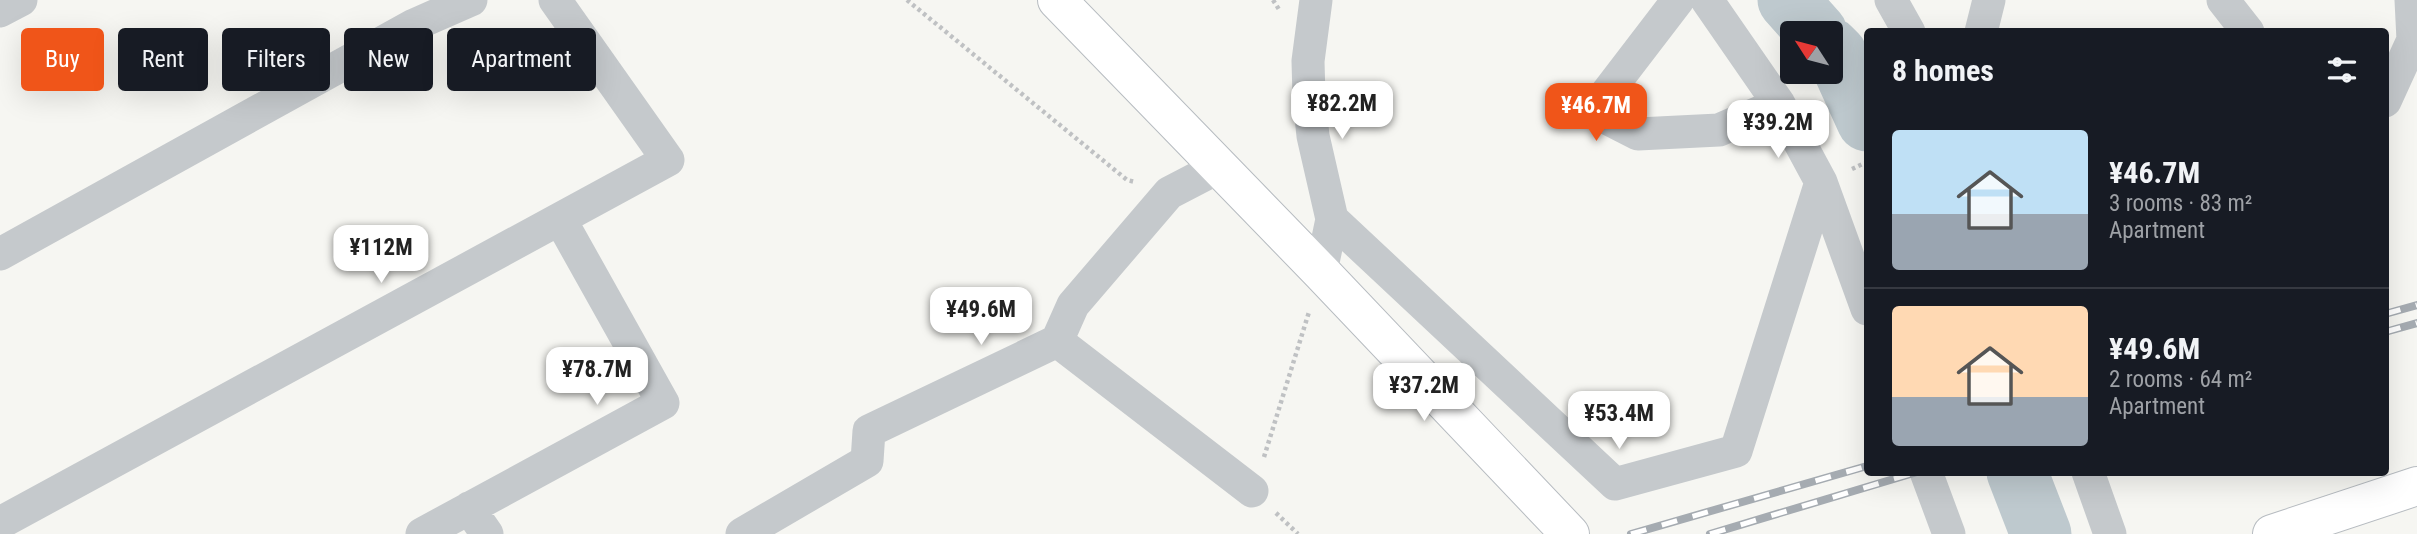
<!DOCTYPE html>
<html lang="en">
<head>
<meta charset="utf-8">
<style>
  body { margin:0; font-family:"Roboto Condensed",sans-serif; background:#242831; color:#f1f3f6; height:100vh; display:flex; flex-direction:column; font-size:26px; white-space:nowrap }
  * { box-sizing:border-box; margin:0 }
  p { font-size:23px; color:#9ea1a6 }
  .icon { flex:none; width:38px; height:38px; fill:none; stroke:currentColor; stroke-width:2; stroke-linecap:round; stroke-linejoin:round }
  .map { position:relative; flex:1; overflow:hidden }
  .details { position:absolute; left:1864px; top:28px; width:525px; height:448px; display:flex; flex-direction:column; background:#171b24; border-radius:7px; box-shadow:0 7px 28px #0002 }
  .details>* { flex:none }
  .guide { position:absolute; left:21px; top:28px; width:665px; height:63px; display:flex; gap:14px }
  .needle { width:46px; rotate:306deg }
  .controls { position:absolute; left:1780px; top:21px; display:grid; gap:14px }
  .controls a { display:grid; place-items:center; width:63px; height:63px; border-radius:7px; background:#171b24; box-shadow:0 7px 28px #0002; font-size:35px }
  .price { position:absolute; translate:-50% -60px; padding:0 16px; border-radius:14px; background:#fff; color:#222; font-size:23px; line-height:46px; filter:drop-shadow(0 2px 4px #0008) }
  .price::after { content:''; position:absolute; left:50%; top:42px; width:21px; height:16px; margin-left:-10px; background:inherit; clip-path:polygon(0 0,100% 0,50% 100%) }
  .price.on { background:#f05519; color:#fff }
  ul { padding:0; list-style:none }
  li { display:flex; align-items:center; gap:21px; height:175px; padding:0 28px }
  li+li { border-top:2px solid #363941 }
  li span { display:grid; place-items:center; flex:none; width:196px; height:140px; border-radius:7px; color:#555 }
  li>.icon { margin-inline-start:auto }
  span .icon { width:84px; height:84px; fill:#fffc; stroke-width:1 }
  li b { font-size:30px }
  h2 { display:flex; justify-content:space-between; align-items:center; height:84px; padding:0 28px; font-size:30px }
  .pill { padding:0 24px; border-radius:7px; background:#171b24; box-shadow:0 7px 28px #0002; font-size:24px; line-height:63px }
  .pill.on { background:#f05519; color:#fff }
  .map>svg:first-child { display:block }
</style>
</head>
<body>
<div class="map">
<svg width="2417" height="534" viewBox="0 0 2417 534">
  <rect width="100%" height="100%" fill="#f6f6f2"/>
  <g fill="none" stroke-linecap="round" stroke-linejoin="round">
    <!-- river -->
    <path stroke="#bec9ce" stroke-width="61" d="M1788 0 1817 33
      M1830 48 1837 55 1867 121
      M2017 472 2041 534"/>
    <!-- secondary casing -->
    <g stroke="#b7bcc1" stroke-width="40">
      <path id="secondary" d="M1057 0 1321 272 1570 534
        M2272 534 2417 486"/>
    </g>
    <!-- path -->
    <path stroke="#bfc1c3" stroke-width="4.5" stroke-dasharray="3.5 3.5" stroke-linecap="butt" d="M907 0 1127 180 1135 182
      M1273 0 1280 11
      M1852 169 1867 162
      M1264 457 1309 312
      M1276 513 1298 534"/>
    <!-- street -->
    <path stroke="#c5c9cc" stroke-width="33" d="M1316 0 1308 61 1309 97 1313 136 1332 219 1321 272
      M1678 0 1593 111 1638 134 1719 130 1779 104
      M1707 0 1779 104 1821 182 1867 309
      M1891 0 1909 32
      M2223 0 2248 32
      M0 11 21 0
      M1981 32 1989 0
      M2385 101 2413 40 2411 0
      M1332 219 1615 484 1736 451 1821 182
      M0 254 414 25 471 0
      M1057 341 1252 491
      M1926 472 1949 534
      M2088 472 2110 534
      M469 508 487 534
      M0 523 668 160 555 0
      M422 534 663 403 560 219
      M742 534 867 461 869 431 1057 341 1073 305 1169 193 1219 167"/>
    <!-- secondary -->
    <use href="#secondary" stroke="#fff" stroke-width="38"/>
    <!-- rail casing -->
    <g stroke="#a5abb1" stroke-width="8">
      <path id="rail" d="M2385 314 2417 305
        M2385 332 2417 323
        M1631 534 1867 466
        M1710 534 1917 472"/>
    </g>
    <!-- rail -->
    <use href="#rail" stroke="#fff" stroke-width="5" stroke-dasharray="16" stroke-linecap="butt"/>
  </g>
</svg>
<div class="controls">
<a><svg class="needle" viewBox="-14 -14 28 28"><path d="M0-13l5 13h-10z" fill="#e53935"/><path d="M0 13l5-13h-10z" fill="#9ea1a6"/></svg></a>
</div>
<b class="price" style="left:1342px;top:141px">¥82.2M</b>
<b class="price on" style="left:1596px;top:143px">¥46.7M</b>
<b class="price" style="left:1778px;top:160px">¥39.2M</b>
<b class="price" style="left:381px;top:285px">¥112M</b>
<b class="price" style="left:981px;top:347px">¥49.6M</b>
<b class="price" style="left:597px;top:407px">¥78.7M</b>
<b class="price" style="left:1424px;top:423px">¥37.2M</b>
<b class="price" style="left:1619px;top:451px">¥53.4M</b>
<div class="guide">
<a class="pill on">Buy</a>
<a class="pill">Rent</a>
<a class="pill">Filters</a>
<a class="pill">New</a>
<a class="pill">Apartment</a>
</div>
<section class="details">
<h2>8 homes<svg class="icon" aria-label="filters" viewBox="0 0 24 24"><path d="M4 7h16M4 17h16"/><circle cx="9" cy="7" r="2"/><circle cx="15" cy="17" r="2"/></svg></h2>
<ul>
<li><span style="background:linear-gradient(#bfe0f5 60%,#9aa5b1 0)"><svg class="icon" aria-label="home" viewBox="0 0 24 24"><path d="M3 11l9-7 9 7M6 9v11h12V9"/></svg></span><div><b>¥46.7M</b><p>3 rooms · 83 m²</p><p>Apartment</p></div></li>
<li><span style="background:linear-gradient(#ffd9b3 65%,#9aa5b1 0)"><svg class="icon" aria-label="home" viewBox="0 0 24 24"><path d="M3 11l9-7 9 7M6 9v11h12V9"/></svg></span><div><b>¥49.6M</b><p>2 rooms · 64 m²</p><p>Apartment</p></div></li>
</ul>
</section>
</div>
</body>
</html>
